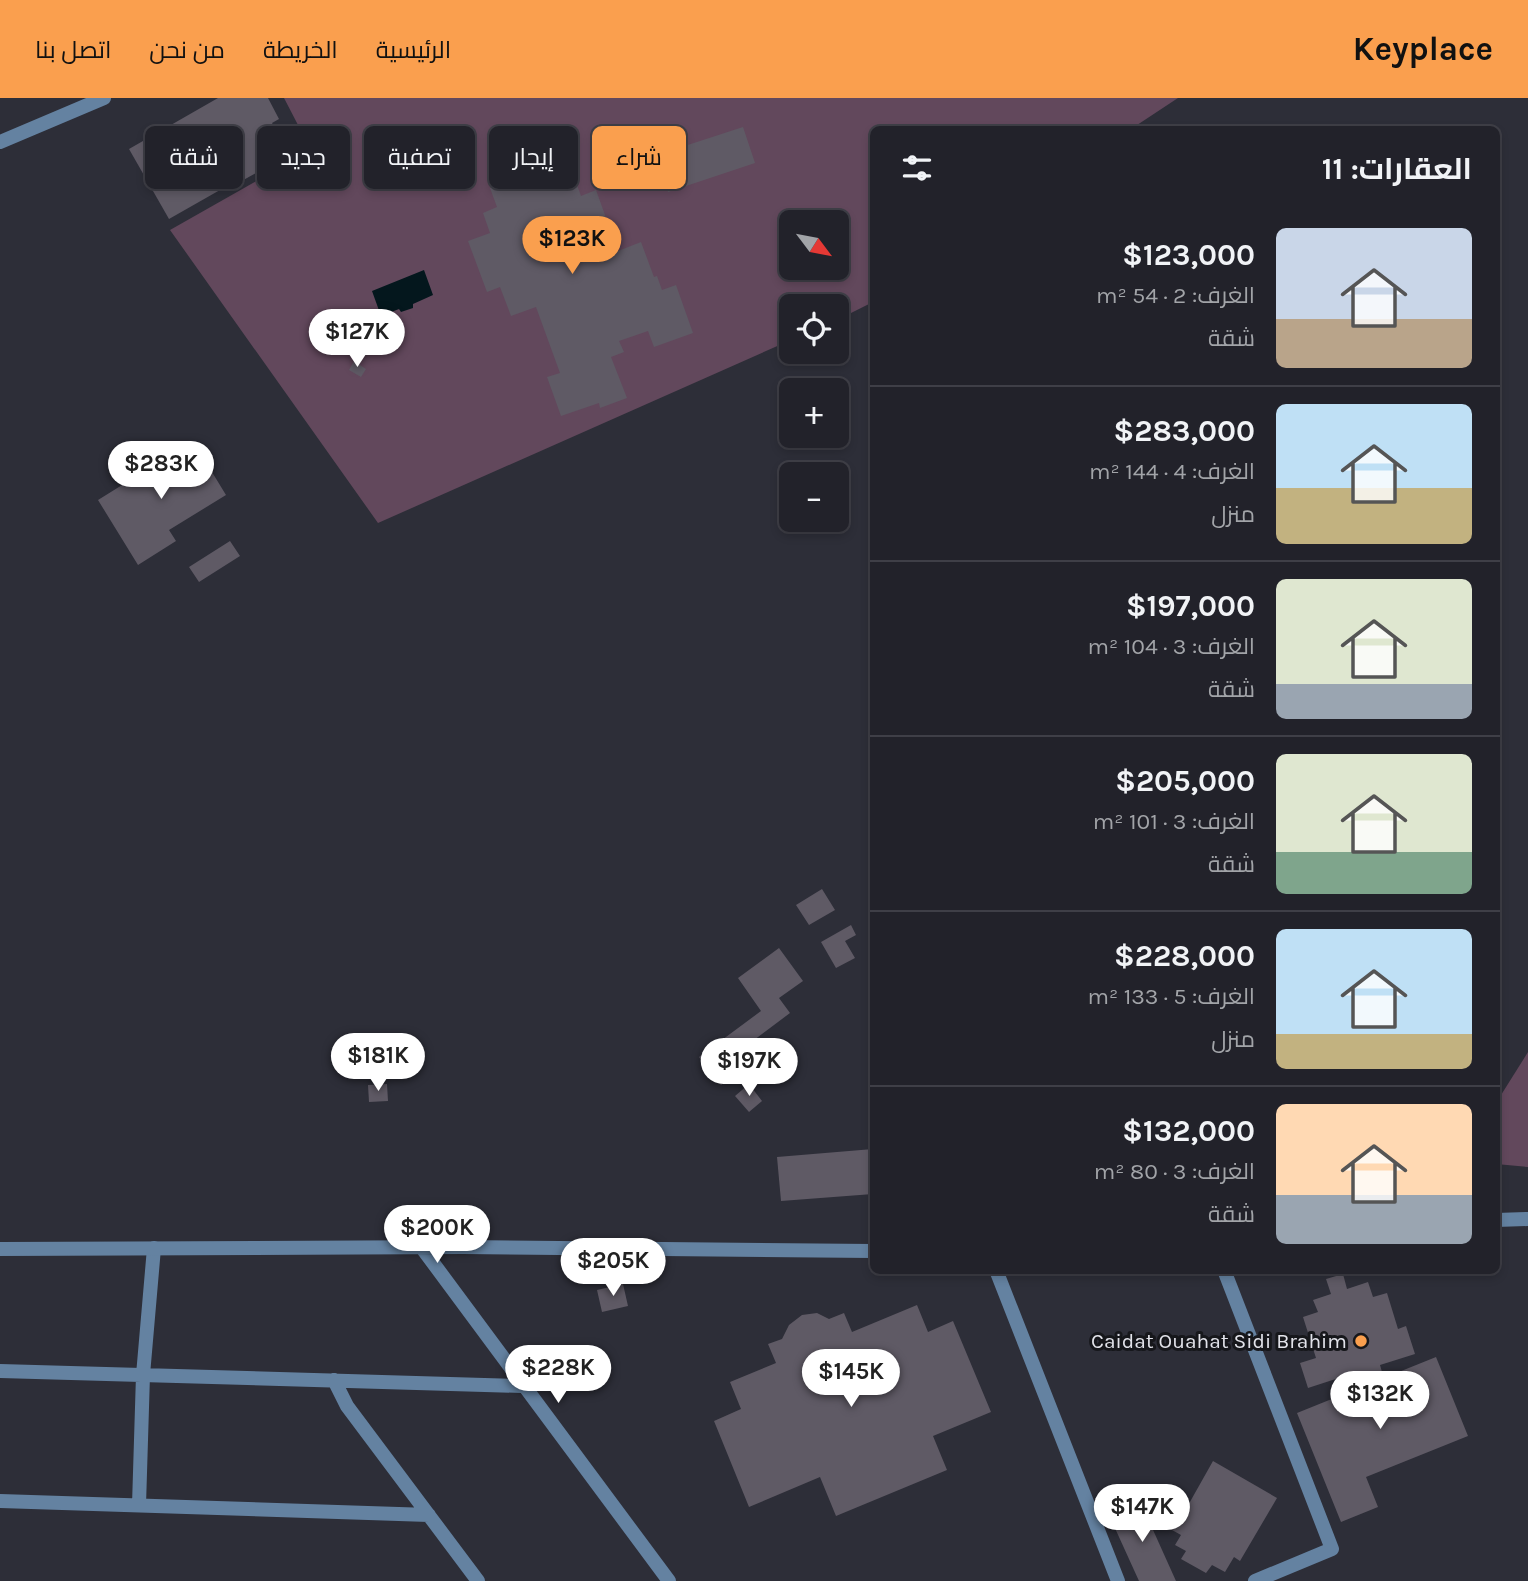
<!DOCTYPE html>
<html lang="ar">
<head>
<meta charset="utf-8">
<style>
  body { margin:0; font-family:Karla,Cairo,sans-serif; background:#2a2a32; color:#f1f3f6; direction:rtl; height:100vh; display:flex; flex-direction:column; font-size:26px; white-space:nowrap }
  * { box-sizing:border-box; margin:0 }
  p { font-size:23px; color:#a2a4a8 }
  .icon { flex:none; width:38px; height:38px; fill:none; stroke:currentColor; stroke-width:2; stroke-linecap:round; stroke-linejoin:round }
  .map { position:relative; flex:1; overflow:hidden; direction:ltr }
  .drawer { position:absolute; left:870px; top:28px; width:630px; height:1148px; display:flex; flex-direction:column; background:#22222a; border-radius:10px; box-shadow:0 4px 10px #0003,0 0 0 2px #3f3f47; direction:rtl }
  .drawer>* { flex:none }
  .hud { position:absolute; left:21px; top:28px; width:665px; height:63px; direction:rtl; display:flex; gap:14px }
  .needle { width:46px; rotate:122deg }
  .controls { position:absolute; left:779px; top:112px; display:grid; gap:14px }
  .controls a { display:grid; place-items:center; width:70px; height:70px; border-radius:10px; background:#22222a; box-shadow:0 4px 10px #0003,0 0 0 2px #3f3f47; font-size:35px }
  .price { position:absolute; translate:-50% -60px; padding:0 16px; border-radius:24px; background:#fff; color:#222; font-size:23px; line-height:46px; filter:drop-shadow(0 2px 4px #0008) }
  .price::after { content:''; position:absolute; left:50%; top:42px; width:21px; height:16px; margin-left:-10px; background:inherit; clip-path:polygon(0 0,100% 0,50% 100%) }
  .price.current { background:#fa9f4e; color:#111 }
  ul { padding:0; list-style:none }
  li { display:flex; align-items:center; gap:21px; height:175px; padding:0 28px }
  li+li { border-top:2px solid #3f3f47 }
  li span { display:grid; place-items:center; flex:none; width:196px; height:140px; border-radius:10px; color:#555 }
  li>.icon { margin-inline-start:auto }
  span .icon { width:84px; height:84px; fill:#fffc; stroke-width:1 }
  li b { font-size:30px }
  h2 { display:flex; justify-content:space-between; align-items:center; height:84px; padding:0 28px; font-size:30px }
  .tag { padding:0 24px; border-radius:10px; background:#22222a; box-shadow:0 4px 10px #0003,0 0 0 2px #3f3f47; font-size:24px; line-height:63px }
  .tag.current { background:#fa9f4e; color:#111 }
  header { display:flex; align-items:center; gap:42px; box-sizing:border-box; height:98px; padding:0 35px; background:#fa9f4e; color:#111 }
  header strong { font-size:33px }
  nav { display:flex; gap:38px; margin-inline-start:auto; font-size:24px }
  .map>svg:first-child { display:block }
</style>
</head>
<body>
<header>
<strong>Keyplace</strong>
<nav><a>الرئيسية</a><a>الخريطة</a><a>من نحن</a><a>اتصل بنا</a></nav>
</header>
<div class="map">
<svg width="1528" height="1483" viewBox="0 0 1528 1483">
  <rect width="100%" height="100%" fill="#2d2e38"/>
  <!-- green -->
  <path fill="#62485c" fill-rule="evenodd" d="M284 0H1178L1131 31 873 32V204L837 222 836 208H791V242L378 425 170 132 311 52ZM791 124H836V170H791Z
    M1528 954V1069L1496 1066V1005Z"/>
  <!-- water -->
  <path fill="#04171d" d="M424 172 433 197 413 206V210L401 214 399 211 381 218 372 193Z"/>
  <!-- building -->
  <path fill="#5f5a65" d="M218 0H268L279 21 272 25 290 56 238 85 205 27 195 32 227 88 169 121 129 51Z
    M743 29 755 65 668 94 657 57Z
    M561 43 581 98 596 92 618 153 641 144 654 179 657 178 662 192 676 187 693 235 654 249 648 233 619 243 624 254 611 259 627 300 600 310 599 305 561 318 547 279 560 275 536 209 511 218 500 189 487 194 468 143 490 135 483 115 497 109 490 90 502 86 495 67Z
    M354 263 366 271 361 279 349 272Z
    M193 343 226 397 169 432 176 443 138 467 98 402Z
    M230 443 240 458 199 484 189 469Z
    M822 791 835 812 809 827 796 807Z
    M851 827 856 837 845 843 855 860 836 870 821 844Z
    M779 850 803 883 779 900 790 915 710 975 699 959 761 913 738 880Z
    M748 949 756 960 721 987 712 976Z
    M387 986 388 1003 369 1004 368 987Z
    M749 986 762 1003 749 1014 735 998Z
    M873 1051V1096L781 1103 777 1059Z
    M1343 1176 1347 1191 1368 1184 1373 1199 1387 1195 1398 1231 1406 1228 1415 1256 1380 1267 1382 1274 1350 1284 1348 1277 1308 1290 1300 1265 1316 1260 1303 1219 1318 1214 1313 1202 1331 1196 1326 1181Z
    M623 1186 628 1208 602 1214 597 1192Z
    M917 1207 928 1234 953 1223 991 1314 933 1338 947 1372 836 1418 820 1379 749 1409 714 1323 741 1311 730 1284 776 1265 768 1246 782 1241 789 1227 802 1217 817 1215 829 1221 844 1215 852 1234Z
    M1436 1259 1468 1338 1366 1379 1378 1409 1341 1424 1297 1315Z
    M1213 1363 1277 1400 1240 1463 1234 1459 1225 1474 1212 1467 1206 1475 1181 1461 1186 1453 1175 1447 1181 1437 1163 1427 1171 1411 1182 1418Z
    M1140 1403 1176 1483H1139L1109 1417Z"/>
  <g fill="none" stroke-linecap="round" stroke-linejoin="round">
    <!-- service -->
    <path stroke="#6482a1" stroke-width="14" d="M996 1172 1118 1483
      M1224 1172 1332 1451 1255 1483
      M0 1273 522 1288
      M334 1282 347 1308 478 1483
      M0 1403 429 1417
      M139 1407 143 1277 154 1150"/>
    <!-- minor -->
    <path stroke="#6482a1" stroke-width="14" d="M1496 1122 1528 1121
      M422 1150 669 1483
      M0 1151 463 1149 873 1153"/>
    <!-- tertiary -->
    <path stroke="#6482a1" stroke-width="14" d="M0 44 104 0"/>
  </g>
  <!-- markers -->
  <circle fill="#fa9f4e" stroke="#16171b" stroke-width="2.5" cx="1361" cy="1243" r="7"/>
  <g text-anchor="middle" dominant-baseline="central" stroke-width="6" stroke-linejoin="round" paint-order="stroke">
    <!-- poi labels -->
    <g font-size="21" fill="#e2e3ea" stroke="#16171b" text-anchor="end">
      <text x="1347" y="1243">Caidat Ouahat Sidi Brahim</text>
    </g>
  </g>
</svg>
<div class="controls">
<a><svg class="needle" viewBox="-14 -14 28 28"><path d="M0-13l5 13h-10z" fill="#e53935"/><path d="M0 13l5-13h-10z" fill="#a2a4a8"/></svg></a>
<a><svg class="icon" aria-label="locate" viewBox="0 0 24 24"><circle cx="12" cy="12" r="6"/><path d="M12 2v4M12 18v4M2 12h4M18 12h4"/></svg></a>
<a>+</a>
<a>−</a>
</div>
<b class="price current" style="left:572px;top:178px">$123K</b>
<b class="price" style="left:357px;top:271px">$127K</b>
<b class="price" style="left:161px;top:403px">$283K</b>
<b class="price" style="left:378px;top:995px">$181K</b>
<b class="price" style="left:749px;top:1000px">$197K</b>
<b class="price" style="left:437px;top:1167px">$200K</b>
<b class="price" style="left:613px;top:1200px">$205K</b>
<b class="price" style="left:558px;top:1307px">$228K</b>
<b class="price" style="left:851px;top:1311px">$145K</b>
<b class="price" style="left:1380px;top:1333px">$132K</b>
<b class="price" style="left:1142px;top:1446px">$147K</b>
<div class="hud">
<a class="tag current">شراء</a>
<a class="tag">إيجار</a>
<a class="tag">تصفية</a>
<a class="tag">جديد</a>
<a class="tag">شقة</a>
</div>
<section class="drawer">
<h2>العقارات: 11<svg class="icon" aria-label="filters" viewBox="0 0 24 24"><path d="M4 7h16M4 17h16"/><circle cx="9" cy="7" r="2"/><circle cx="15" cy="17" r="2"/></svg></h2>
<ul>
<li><span style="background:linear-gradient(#c9d6e8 65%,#b9a48a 0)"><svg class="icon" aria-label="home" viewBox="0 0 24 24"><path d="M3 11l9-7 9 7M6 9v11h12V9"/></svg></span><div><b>$123,000</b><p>الغرف: 2 · 54 m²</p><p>شقة</p></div></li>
<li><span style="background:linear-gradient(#bfe0f5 60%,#c2b280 0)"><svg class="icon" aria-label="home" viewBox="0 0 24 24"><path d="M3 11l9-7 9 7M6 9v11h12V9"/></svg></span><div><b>$283,000</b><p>الغرف: 4 · 144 m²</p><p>منزل</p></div></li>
<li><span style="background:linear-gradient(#dfe7d0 75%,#9aa5b1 0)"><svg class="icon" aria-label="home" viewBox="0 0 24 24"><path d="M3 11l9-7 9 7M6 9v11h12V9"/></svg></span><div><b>$197,000</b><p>الغرف: 3 · 104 m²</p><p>شقة</p></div></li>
<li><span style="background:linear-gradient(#dfe7d0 70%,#7fa58c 0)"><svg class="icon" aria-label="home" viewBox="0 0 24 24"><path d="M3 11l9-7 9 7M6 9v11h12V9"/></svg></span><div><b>$205,000</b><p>الغرف: 3 · 101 m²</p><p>شقة</p></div></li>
<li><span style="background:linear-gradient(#bfe0f5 75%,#c2b280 0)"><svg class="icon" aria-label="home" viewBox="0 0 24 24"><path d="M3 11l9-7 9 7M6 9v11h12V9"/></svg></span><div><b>$228,000</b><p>الغرف: 5 · 133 m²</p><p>منزل</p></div></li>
<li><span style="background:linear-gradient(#ffd9b3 65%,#9aa5b1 0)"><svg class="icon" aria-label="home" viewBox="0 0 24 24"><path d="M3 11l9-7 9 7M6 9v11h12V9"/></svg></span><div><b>$132,000</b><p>الغرف: 3 · 80 m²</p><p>شقة</p></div></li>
</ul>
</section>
</div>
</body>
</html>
